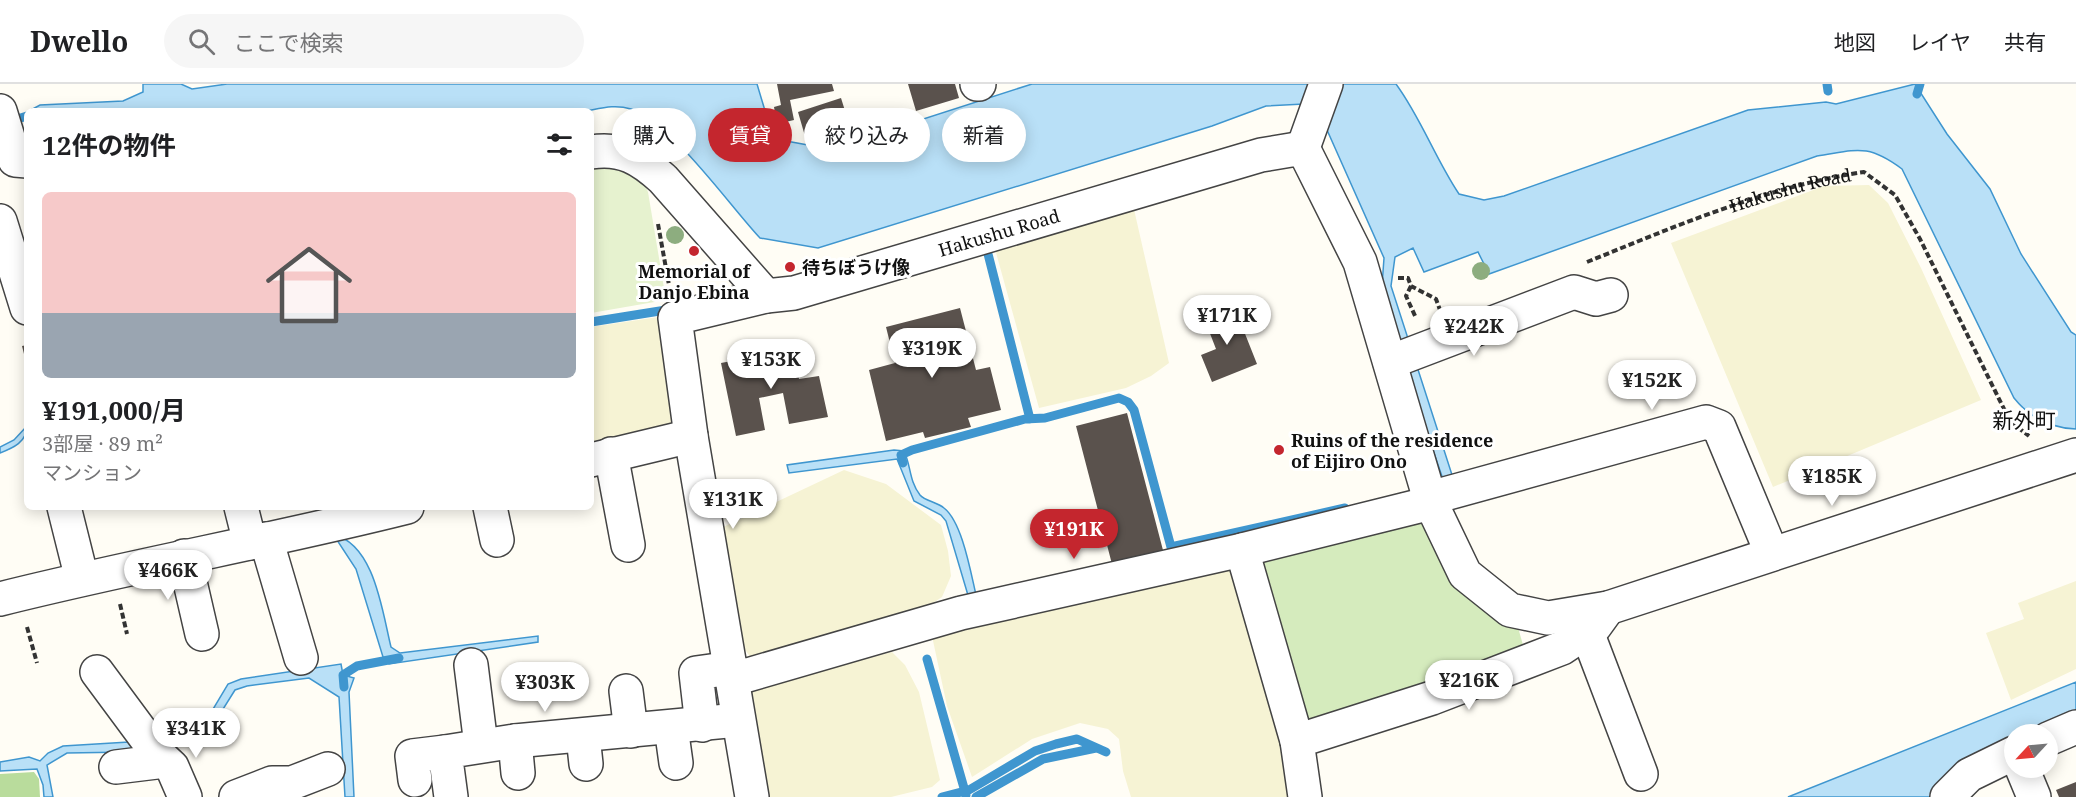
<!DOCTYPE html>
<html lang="ja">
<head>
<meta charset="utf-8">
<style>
  body { margin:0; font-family:"Noto Serif","Noto Sans JP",serif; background:#f6f6f6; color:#202124; height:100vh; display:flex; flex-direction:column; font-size:22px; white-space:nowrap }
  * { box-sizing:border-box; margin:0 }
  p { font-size:20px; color:#757577 }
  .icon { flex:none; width:33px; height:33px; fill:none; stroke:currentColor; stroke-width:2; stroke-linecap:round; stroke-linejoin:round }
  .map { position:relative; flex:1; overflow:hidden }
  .sheet { position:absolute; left:24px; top:24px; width:570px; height:402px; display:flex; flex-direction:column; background:#fff; border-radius:9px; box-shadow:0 3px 15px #0003 }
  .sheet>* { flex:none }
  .guide { position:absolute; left:612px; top:24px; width:570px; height:54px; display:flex; gap:12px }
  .needle { width:39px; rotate:244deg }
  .controls { position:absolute; left:2004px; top:640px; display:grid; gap:12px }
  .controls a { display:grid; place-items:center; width:54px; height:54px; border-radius:50%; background:#fff; box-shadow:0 3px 15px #0003; font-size:30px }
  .price { position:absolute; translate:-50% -51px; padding:0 14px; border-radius:21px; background:#fff; color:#222; font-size:20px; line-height:39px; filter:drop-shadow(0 2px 3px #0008) }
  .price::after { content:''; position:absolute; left:50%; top:36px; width:18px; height:14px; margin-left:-9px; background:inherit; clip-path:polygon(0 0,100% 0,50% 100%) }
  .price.selected { background:#c4262e; color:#fff }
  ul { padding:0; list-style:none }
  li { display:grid; align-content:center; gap:12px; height:318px; padding:0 18px }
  li span { display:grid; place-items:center; height:186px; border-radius:9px; color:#555 }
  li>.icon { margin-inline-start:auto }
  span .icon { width:108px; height:108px; fill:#fffc; stroke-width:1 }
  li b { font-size:26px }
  h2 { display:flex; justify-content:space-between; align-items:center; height:72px; padding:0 18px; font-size:26px }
  .tag { padding:0 21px; border-radius:27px; background:#fff; box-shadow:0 3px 15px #0003; font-size:21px; line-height:54px }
  .tag.selected { background:#c4262e; color:#fff }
  header { display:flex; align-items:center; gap:36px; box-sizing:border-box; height:84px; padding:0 30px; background:#fff; border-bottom:2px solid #e0e0e0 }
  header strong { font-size:28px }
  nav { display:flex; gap:33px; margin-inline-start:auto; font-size:21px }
  .search { width:420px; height:54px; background:#f6f6f6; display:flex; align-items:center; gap:15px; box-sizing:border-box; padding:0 21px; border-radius:33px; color:#757577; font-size:22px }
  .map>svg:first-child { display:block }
</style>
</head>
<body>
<header>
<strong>Dwello</strong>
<div class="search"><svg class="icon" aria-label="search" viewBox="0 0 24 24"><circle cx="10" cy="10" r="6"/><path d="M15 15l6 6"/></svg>ここで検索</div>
<nav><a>地図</a><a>レイヤ</a><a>共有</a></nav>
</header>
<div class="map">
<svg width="2076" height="713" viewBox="0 0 2076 713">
  <rect width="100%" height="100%" fill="#fffdf5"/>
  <!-- farmland -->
  <path fill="#f6f3d4" d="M1869 101 1888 119 1921 184 1981 316 1773 403 1671 159 1824 102Z
    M1133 121 1169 279 1151 292 1126 304 1039 324 995 165Z
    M665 232 676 330 672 338 651 349 591 363V243Z
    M844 386 886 400 941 441 948 467 951 492 942 513 927 523 751 574 741 560 721 444Z
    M1236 482 1298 713H1131L1123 687 1119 655 1108 645 1080 639 1032 655 972 693 947 622 932 552Z
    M2076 497V585L2011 616 1986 549 2024 535 2018 519Z
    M892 568 905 581 919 608 940 696 932 703 891 713H766L749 612 756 604Z"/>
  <!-- green -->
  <path fill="#d5ebbd" d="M1421 431 1517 540 1523 561 1433 599 1306 636 1262 479Z"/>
  <!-- forest -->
  <path fill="#b9dc9c" d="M34 688 39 695 40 713H0V690Z"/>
  <!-- pitch -->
  <path fill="#e6f2cf" d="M591 78 639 87 648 108 666 216 591 229Z"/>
  <!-- water -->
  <path fill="#b9e0f7" stroke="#3f96cf" stroke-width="1.5" d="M143 0H181L192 5 227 0H757L769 40 781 56 824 64 852 58 1032 0H1396C1421 34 1435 74 1459 110L1484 116 1504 112 1748 26 1826 18 1836 20 1915 0 1947 50 1990 105 2021 170 2071 248 2076 251V345C2050 344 2030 334 2014 314L1902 85C1867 59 1857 66 1817 72L1489 190 1478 168 1424 188 1413 164 1395 173 1391 202 1454 397 1446 404 1403 279 1382 202 1384 174 1323 37 1304 20 1266 22 1212 42 818 164 760 154C729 121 672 39 631 25 615 20 602 24 586 27H29L40 21 123 17 143 8Z
    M27 342C27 358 13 364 0 369V363L14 356Z
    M894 366 904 367C911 381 909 397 920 411 925 417 937 418 944 424 963 439 971 491 977 515L970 518 946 437 941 431 914 417 897 375 789 389 787 381Z
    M333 450C375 461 382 527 391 563L400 569 538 552V558L389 580 388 575 383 573 356 485Z
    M341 580 343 591 354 594 349 608 354 713H345L339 613 309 594 247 602 235 606 210 646 172 661 130 668 67 669 47 681 53 713H44L43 701 37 685 0 687V678L29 673 40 677 48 669 63 662 129 658 193 645 206 637 228 600 241 595Z
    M2076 598V637L2042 651H2014V662L1938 713H1788Z"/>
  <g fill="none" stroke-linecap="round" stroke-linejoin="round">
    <!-- stream -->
    <path stroke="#3f96cf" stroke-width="9" d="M1827 0 1828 7
      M1917 10 1920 0
      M8 38 27 32
      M988 170 1030 335
      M591 238 666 226
      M903 379 901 371 912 366 1025 335 1045 334 1119 314 1128 318 1134 326 1171 463 1345 424
      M927 575 966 711
      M344 603 343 591 357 582 399 574
      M942 713 969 706 1035 667 1056 660 1077 655 1106 668
      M976 713 1043 675 1096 664"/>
  </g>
  <!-- building -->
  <path fill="#5a524d" d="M777 0H832L834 7 790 16 794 36 777 40 774 23 781 21Z
    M908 0H955L959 14 916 27Z
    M841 14 851 46 807 59 798 28Z
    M1234 222 1257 280 1212 298 1201 271 1216 265 1204 234Z
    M960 224 976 286 990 283 1001 326 968 334 971 343 925 354 923 348 886 357 869 286 895 279 886 243Z
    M27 261V278H26L22 262Z
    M793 265 799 295 819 292 828 333 789 340 783 309 759 314 765 346 736 352 721 279Z
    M1127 329 1164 470 1113 484 1076 342Z
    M2076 698V713H2059L2056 706Z"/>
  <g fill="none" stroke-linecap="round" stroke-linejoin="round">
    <!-- minor casing -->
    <g stroke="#444" stroke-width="36">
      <g id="minor">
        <path d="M977 0H979"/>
        <path d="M0 27 15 76 27 77"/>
        <path d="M1303 64 1326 0"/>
        <path id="s2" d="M591 68C622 63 641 75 663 95L766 212 794 209 1261 71 1303 64 1360 178 1431 419 1465 490 1510 526 1548 534 1608 524 2076 371"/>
        <path d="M0 137 27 224"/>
        <path d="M1390 278 1574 208 1596 215 1611 211"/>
        <path d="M611 370 628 461"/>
        <path d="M591 376 691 352"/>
        <path d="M1430 414 1706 338 1719 343 1772 470"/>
        <path d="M64 423 82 495"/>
        <path d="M241 423 250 459"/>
        <path d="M490 423 497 456"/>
        <path d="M266 455 301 574"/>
        <path d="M1242 466 1297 657"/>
        <path d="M184 472 202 550"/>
        <path d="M0 515C135 481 272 457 407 423"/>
        <path d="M1587 548 1641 690"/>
        <path d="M471 581 481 661"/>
        <path d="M97 588 157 669 172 683 185 713"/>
        <path d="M734 595 961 529 1242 466 1431 419"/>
        <path d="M626 607 631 647"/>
        <path d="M702 641 696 589 732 584"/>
        <path d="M671 643 676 679"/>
        <path d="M583 652 586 680"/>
        <path d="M2048 655 2076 643"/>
        <path d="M515 657 518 689"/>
        <path d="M116 683 165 677"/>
        <path d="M2022 684 2034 713"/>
        <path d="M415 696 412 672 445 668"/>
        <path d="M236 713 272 699H292L328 685"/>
        <path d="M451 713 445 668 515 657 738 636"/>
        <path d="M752 713 691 352 675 234 766 212"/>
        <path d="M1305 713 1297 657 1432 614 1562 564 1595 542 1608 524"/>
        <path d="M1947 713 1969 691 2014 669"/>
      </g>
    </g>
    <!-- path -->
    <g stroke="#333" stroke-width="4" stroke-dasharray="6 3" stroke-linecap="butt">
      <path d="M658 140 669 201"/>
      <path id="s1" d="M1587 178C1676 142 1769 102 1864 88L1895 111 1920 155 2004 325 2016 342 2029 352"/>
      <path d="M1398 194H1408L1411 202 1436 215 1440 226"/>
      <path d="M1411 202 1406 212 1416 234"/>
      <path d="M120 520 127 550"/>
      <path d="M27 543 37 579"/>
    </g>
    <!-- minor -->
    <use href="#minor" stroke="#fff" stroke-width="33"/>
  </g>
  <!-- trees -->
  <g fill="#8dad7f">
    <circle cx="675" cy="151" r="9"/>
    <circle cx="1481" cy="187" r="9"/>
  </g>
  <!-- markers -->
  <g fill="#c4262e" stroke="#fff" stroke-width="2">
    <circle cx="694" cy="167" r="6"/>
    <circle cx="790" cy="183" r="6"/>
    <circle cx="1279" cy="366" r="6"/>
  </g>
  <g text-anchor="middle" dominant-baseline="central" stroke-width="6" stroke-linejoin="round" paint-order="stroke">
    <!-- street labels -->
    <g font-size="18" fill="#111" stroke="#fff">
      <text stroke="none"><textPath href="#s1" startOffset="216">Hakushu Road</textPath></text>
      <text stroke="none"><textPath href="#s2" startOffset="478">Hakushu Road</textPath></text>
    </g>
    <!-- poi labels -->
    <g font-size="18" font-weight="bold" fill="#111" stroke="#fff" text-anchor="start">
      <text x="802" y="183">待ちぼうけ像</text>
      <text x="694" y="187" text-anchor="middle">Memorial of<tspan x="694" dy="21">Danjo Ebina</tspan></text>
      <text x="1291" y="356">Ruins of the residence<tspan x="1291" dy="21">of Eijiro Ono</tspan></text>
    </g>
    <!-- quarter labels -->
    <g font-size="21" fill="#111" stroke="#fff">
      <text x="2024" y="336">新外町</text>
    </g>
  </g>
</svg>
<div class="controls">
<a><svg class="needle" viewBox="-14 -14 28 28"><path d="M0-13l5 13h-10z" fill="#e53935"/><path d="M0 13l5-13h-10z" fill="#757577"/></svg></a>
</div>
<b class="price" style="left:1227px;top:262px">¥171K</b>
<b class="price" style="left:1474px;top:273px">¥242K</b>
<b class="price" style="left:932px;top:295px">¥319K</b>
<b class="price" style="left:771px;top:306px">¥153K</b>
<b class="price" style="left:1652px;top:327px">¥152K</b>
<b class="price" style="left:1832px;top:423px">¥185K</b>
<b class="price" style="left:733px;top:446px">¥131K</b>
<b class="price selected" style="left:1074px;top:476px">¥191K</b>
<b class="price" style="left:168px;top:517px">¥466K</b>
<b class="price" style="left:1469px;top:627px">¥216K</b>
<b class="price" style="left:545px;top:629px">¥303K</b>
<b class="price" style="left:196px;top:675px">¥341K</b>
<div class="guide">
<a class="tag">購入</a>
<a class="tag selected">賃貸</a>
<a class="tag">絞り込み</a>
<a class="tag">新着</a>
</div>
<section class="sheet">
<h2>12件の物件<svg class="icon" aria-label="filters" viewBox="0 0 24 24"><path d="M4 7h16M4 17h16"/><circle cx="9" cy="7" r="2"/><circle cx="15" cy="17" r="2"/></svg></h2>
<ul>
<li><span style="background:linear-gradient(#f6c9c9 65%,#9aa5b1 0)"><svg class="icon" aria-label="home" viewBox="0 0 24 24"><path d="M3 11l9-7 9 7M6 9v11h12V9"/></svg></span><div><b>¥191,000/月</b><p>3部屋 · 89 m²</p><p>マンション</p></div></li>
</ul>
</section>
</div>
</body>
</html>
